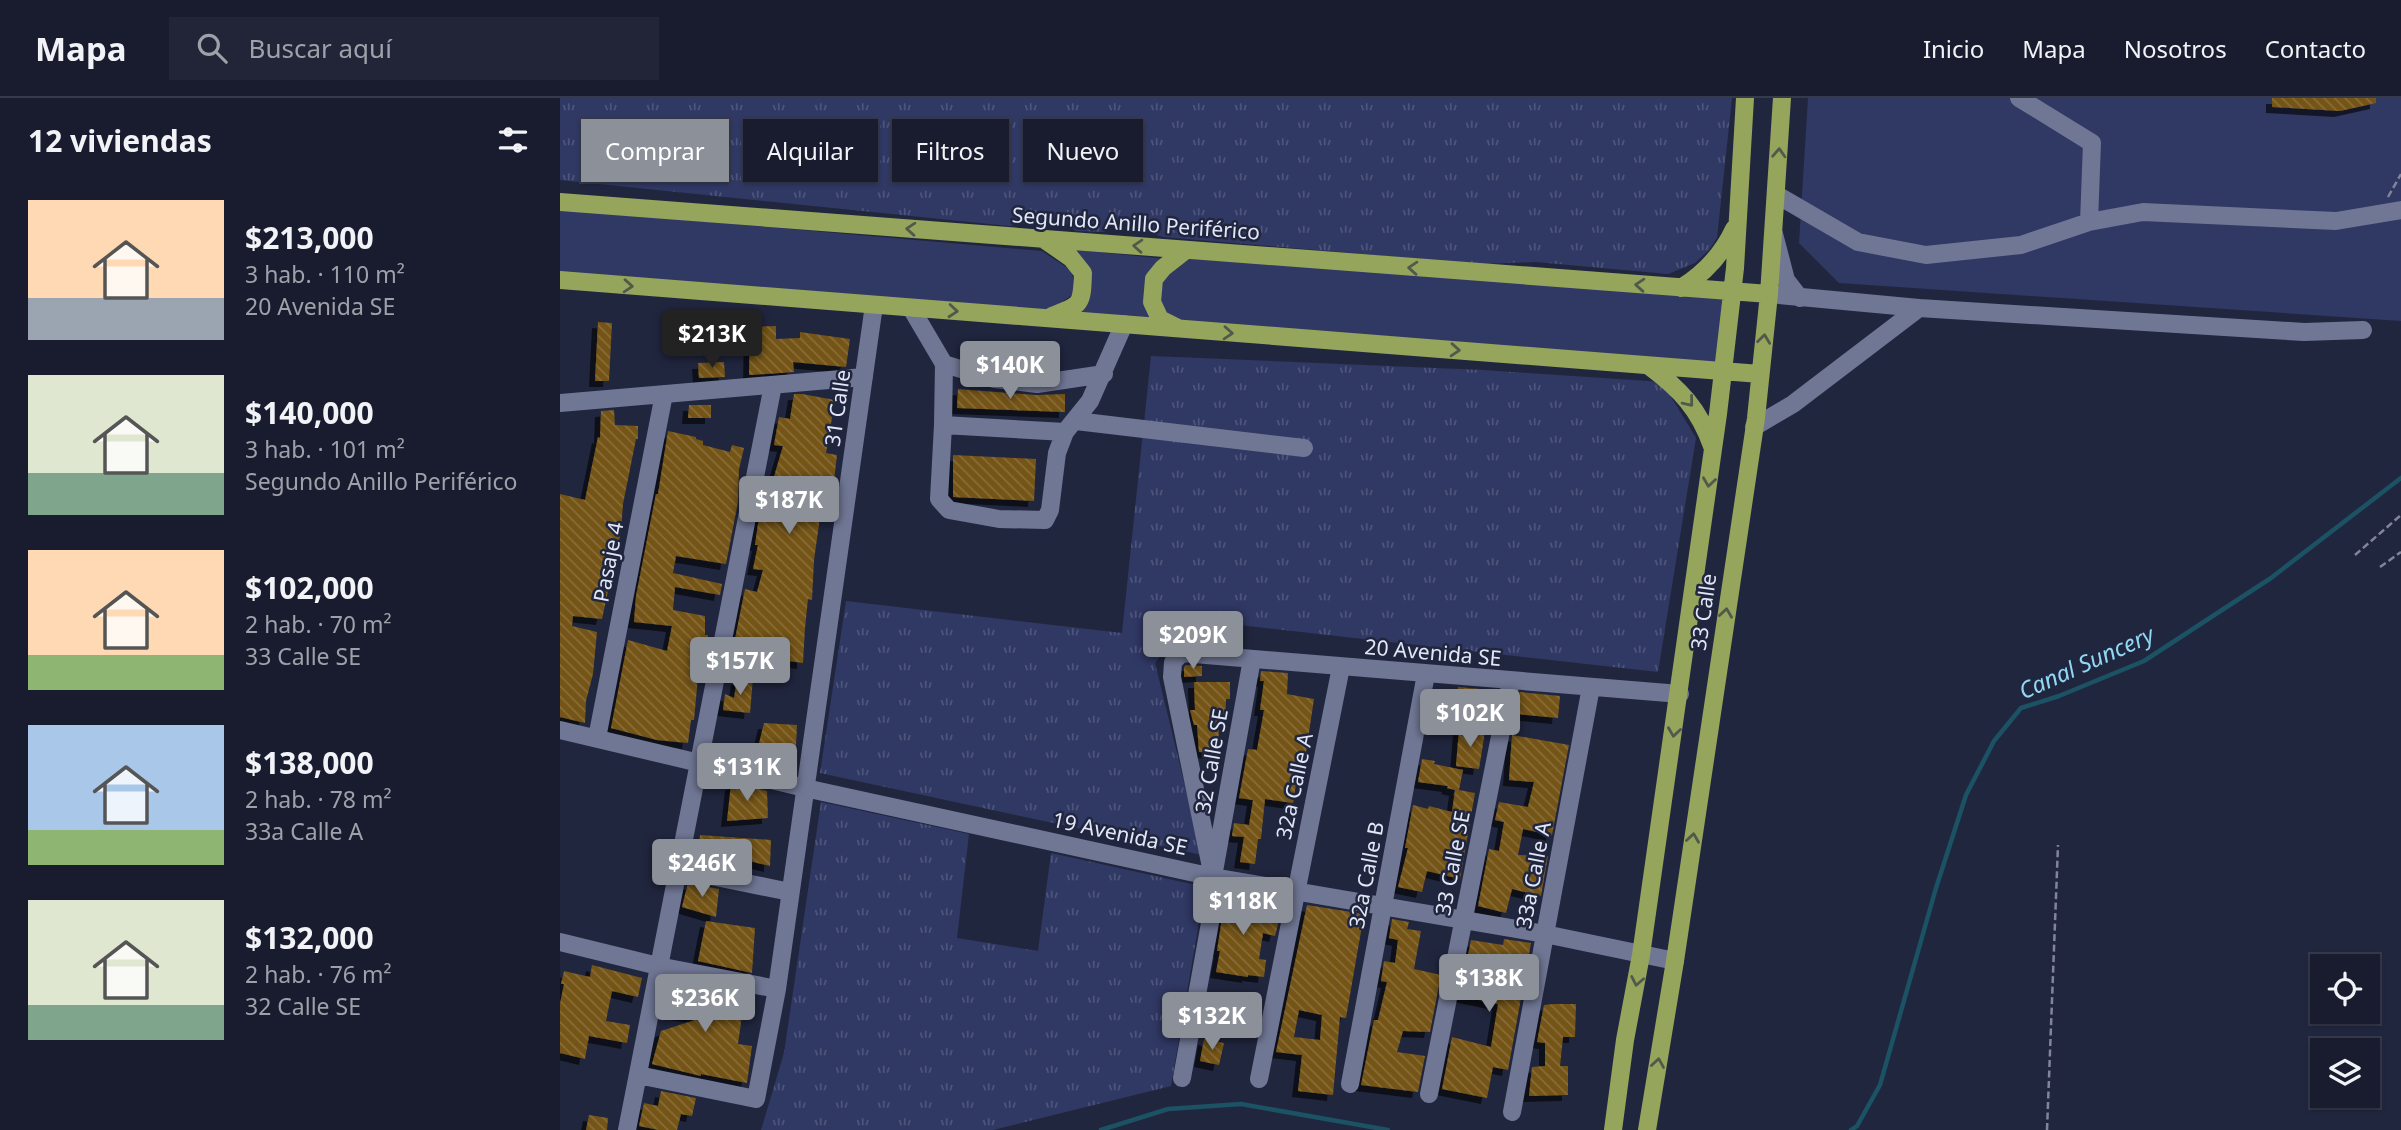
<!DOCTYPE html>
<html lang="es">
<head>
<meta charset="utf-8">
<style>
  body { margin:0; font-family:"Noto Sans",sans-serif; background:#222537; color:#f1f3f6; height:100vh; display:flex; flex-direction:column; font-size:26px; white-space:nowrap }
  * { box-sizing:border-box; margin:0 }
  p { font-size:23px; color:#9fa1aa }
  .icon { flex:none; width:38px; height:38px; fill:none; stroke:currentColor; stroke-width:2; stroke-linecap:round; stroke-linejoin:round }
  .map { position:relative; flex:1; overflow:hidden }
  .panel { display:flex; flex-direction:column; background:#191c2f; width:560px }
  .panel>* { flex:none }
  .top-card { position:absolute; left:21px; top:21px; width:665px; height:63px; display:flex; gap:14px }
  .tools { position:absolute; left:1750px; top:856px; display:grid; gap:14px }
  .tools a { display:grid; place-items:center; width:70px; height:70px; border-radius:0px; background:#191c2f; box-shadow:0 2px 5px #0004,0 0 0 2px #373a4b; font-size:35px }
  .price { position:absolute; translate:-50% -60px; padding:0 16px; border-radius:7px; background:#8c9099; color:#fff; font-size:23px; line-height:46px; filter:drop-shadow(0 2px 4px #0008) }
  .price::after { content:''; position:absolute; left:50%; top:42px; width:21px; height:16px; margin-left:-10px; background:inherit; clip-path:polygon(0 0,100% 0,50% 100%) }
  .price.active { background:#222; color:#fff }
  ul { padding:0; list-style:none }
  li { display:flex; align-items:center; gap:21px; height:175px; padding:0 28px }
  li span { display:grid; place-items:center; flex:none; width:196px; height:140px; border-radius:0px; color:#555 }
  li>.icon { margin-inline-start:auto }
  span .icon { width:84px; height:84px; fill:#fffc; stroke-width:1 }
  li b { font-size:30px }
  h2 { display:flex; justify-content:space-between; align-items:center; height:84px; padding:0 28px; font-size:30px }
  .chip { padding:0 24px; border-radius:0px; background:#191c2f; box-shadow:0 2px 5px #0004,0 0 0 2px #373a4b; font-size:24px; line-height:63px }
  .chip.active { background:#8c9099; color:#fff }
  header { display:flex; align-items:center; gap:42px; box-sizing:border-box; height:98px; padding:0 35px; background:#191c2f; border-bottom:2px solid #373a4b }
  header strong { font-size:33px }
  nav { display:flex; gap:38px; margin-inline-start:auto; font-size:24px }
  .search { width:490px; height:63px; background:#222537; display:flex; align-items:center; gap:18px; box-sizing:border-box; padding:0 24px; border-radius:0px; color:#9fa1aa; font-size:26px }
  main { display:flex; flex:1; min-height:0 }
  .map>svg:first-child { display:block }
</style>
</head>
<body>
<header>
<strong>Mapa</strong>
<div class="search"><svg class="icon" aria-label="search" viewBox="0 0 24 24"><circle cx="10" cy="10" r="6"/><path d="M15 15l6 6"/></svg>Buscar aquí</div>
<nav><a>Inicio</a><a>Mapa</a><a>Nosotros</a><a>Contacto</a></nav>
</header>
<main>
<section class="panel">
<h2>12 viviendas<svg class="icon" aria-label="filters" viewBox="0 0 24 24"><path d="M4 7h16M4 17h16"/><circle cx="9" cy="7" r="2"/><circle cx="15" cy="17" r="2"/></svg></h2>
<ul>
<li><span style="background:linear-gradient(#ffd9b3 70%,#9aa5b1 0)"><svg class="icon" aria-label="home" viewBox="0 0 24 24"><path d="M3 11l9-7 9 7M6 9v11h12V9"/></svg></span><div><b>$213,000</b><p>3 hab. · 110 m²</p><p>20 Avenida SE</p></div></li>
<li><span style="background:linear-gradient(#dfe7d0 70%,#7fa58c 0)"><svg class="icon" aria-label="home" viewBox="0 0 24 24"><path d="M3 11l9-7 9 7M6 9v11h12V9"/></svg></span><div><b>$140,000</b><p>3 hab. · 101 m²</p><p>Segundo Anillo Periférico</p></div></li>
<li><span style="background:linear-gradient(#ffd9b3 75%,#8fb573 0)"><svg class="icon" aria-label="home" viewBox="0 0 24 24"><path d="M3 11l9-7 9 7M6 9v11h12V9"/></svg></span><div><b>$102,000</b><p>2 hab. · 70 m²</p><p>33 Calle SE</p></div></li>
<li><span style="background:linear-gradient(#a9c7e8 75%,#8fb573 0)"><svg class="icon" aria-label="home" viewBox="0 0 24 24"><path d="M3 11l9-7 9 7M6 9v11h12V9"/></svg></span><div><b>$138,000</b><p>2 hab. · 78 m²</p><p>33a Calle A</p></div></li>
<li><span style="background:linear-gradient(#dfe7d0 75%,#7fa58c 0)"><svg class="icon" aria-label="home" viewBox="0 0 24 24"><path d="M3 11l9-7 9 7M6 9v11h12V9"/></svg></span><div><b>$132,000</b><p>2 hab. · 76 m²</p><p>32 Calle SE</p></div></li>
</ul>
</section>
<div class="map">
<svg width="1841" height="1032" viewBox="0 0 1841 1032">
  <defs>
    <pattern id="grass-tufts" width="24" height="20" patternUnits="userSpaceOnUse" patternTransform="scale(1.75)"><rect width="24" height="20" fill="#303864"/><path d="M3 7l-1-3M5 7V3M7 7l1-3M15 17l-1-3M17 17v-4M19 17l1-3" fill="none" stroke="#4e557b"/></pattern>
    <pattern id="building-back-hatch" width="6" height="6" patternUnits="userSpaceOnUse" patternTransform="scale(1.75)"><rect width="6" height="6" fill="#745418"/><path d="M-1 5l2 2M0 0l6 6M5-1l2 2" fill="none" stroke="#886d3a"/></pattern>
    <filter id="shadow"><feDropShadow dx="-6" dy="6" stdDeviation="0" flood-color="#0009"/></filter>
  </defs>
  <rect width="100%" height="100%" fill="#21263f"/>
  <!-- grass -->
  <path fill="url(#grass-tufts)" d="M0 0H1172L1157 140 1149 152 1135 165 1108 176 976 164 920 166 603 139 548 120 545 134 516 133 498 119 449 128 0 82Z
    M591 258 923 272 1102 284 1136 340 1098 574 653 524 615 539 595 565 642 757 260 675 286 503 562 535Z
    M261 704 409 736 397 840 478 853 491 755 645 789 611 988 433 1032H201L224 955Z"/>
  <!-- green -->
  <path fill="#303864" d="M1248 0H1841V223L1279 185 1239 145Z
    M0 111 482 153 512 173 515 195 486 215 0 179Z
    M507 151 607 161 588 179 601 229 506 221 524 200Z
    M626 159 1171 195 1164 270 621 231 603 220 596 182Z"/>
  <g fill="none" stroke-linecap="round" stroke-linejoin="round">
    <!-- stream -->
    <path stroke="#1b5264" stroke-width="4.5" d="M541 1032 608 1011 681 1006 828 1032
      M1291 1032 1297 1028 1320 987 1376 790 1406 697 1434 643 1461 610 1499 598 1584 563 1711 480 1841 380"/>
  </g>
  <!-- building -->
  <path fill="url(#building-back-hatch)" fill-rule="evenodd" filter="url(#shadow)" d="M1712 0H1816V5L1780 13 1712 9Z
    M38 224 52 225 49 283H35Z
    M216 228V241L240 240V234L290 241 286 269 233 264 234 274 189 277 190 229Z
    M164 264 165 279 139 280 138 265Z
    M398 291 476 297 505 296V314L397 310Z
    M234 296H242L275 302 266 355 277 357 272 400 263 398 254 462 252 502 248 501 245 530 243 565 214 561V564L172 556 185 491 197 494 203 472 193 471 198 447H195L198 426 207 388 211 389 223 348 214 347 219 319 230 321Z
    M129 307H151V320H128Z
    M54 312 55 327 78 328V341H76L63 406 61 433 42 521 13 518 12 528 37 534 33 576 26 603 25 625 0 619V396L25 402 38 339 40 340 41 313Z
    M108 333 136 339V341L143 343V347L170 354 172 347 184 350 179 371 178 404 166 466 116 458 113 475 162 486 160 497 115 489 113 512 145 518V537H148V553L138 579 134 622H131L128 645 97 642 51 630 68 542 107 553 112 528 74 524 76 498 96 396H98Z
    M393 357 476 361 474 403 393 399Z
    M626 567 642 568V578L624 579V569Z
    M701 573 728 575 727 596 754 601 742 681 737 680 733 705 705 701 701 741H698L695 766 680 764 684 739 672 738 674 725 689 727 693 702 679 700 688 651 697 652 704 612H700L704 583H700Z
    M193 580 190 615 163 612 165 596 174 600 177 581Z
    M634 584H670V601H666L665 628H659L658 655 639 654 637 627H634L630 612H635Z
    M898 589 932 592 928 614 882 612 881 623 869 621 873 599 897 604Z
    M960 594 1000 598 998 620 956 616Z
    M204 625 237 627 235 668 196 658Z
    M899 631 925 634 919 671 896 668Z
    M952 637 1009 647 992 737 963 731 961 742 958 757 988 758 981 798 952 791 946 815 918 808 929 751 939 753 944 724 935 722 939 704 968 709 974 684 949 682Z
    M862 661 875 663 874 666 903 672 899 692 915 695 900 781 867 773 862 794 838 789 848 750H845L853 707 868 711 869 708 892 714 895 692 887 690 888 688 858 684Z
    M176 685 207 693 208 720 167 723 171 686Z
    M140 737 211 742 210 768 189 763 190 757 156 761 155 767 137 763Z
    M128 785 159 791 156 819 122 809Z
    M666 793 688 797 686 811 720 819 715 838 703 835 699 861 706 862 704 879 688 877V879L656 874 660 853H657Z
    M747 807 804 816 786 920 780 919 773 997 738 993 742 957 716 954ZM739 912 762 917 760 942 734 939Z
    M832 821 849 824 847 831 861 833 854 871 881 877 870 934 843 933 837 954 865 958 858 994 801 987 814 922H818L827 884 821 883 824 863 835 865 838 842 829 840Z
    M146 823 195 830 192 875 138 863Z
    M944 841 971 845 948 972 933 969 927 1000 882 991 892 939 931 949 938 906 900 898 911 842 943 847Z
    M32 867 82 880 78 899 52 893 46 923 70 927 67 945 29 938 25 961 0 955V906L4 886H1L4 873 30 879Z
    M108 884 131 887V891L185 896 178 946 192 948 187 985 141 976V978L92 966 101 933 141 920 103 914Z
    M662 894 701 905 697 931 683 925 649 919 650 902 661 903Z
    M994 906H1016L1015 939H1003L1000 968H1008V997L969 998 972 969 985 968V945L977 944 984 907Z
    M644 941 664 945 659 967 640 963Z
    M101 993 136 1000 132 1018 121 1016 117 1032H99L79 1028 84 1005 98 1008Z
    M29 1017 48 1020 47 1032H26Z"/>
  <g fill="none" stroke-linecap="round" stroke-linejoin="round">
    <!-- path -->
    <path stroke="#80859a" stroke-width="2.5" stroke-dasharray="7 3.5" stroke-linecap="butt" d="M1828 99 1841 76
      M1795 457 1841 417
      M1820 469 1841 454
      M1487 1032 1498 747"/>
    <!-- minor -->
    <path stroke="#707794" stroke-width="18" d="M1459 0 1532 45 1529 124
      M1217 97 1298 144 1366 157 1461 147 1529 124 1583 114 1776 123 1841 112
      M1214 136 1226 182 1240 200
      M1209 196 1359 210 1744 234 1803 232
      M351 210 384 266 383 327 379 401 389 412 439 421 485 422 490 412 497 355 505 334 530 303 564 226
      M384 266 434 281 477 286 544 276
      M0 305 304 279
      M516 323 744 350
      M383 327 505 334
      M1194 329 1233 306 1359 210
      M0 632 245 690 653 779 985 836 1115 863
      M37 640 104 296
      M117 771 230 794
      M653 779 612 579 613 564 622 555 1120 596
      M0 844 98 868 217 891
      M78 977 196 1001 217 891 314 207
      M622 980 650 825 653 779 692 561
      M699 981 781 569
      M790 986 866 576
      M869 996 951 583
      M952 1014 1031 589
      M67 1032 213 287"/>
    <!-- major -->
    <path stroke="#96a55c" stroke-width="18" d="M0 104 1209 196
      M485 142 511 160 523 175C522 206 522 207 492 218
      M0 182 1200 276
      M1121 190C1145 175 1162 157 1174 131
      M618 230 600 221 592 204 594 181 603 170 626 152
      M1089 268C1120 291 1139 311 1152 348
      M1053 1032 1065 942 1081 857 1158 316 1175 170 1185 0
      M1087 1032 1115 863 1196 320 1209 196 1222 0"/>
  </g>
  <!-- one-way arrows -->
  <defs><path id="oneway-chevron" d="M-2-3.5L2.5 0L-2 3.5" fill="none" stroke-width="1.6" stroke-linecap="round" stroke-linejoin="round" transform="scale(1.75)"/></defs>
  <g stroke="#50594b">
    <use href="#oneway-chevron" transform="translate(1219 55) rotate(-87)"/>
    <use href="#oneway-chevron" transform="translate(351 131) rotate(-176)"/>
    <use href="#oneway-chevron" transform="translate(578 148) rotate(-176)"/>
    <use href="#oneway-chevron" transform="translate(853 170) rotate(-176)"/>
    <use href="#oneway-chevron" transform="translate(1080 187) rotate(-176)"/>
    <use href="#oneway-chevron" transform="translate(68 188) rotate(4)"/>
    <use href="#oneway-chevron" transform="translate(393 213) rotate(5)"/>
    <use href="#oneway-chevron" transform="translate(668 235) rotate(4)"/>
    <use href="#oneway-chevron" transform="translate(1204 241) rotate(-83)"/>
    <use href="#oneway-chevron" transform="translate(895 252) rotate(4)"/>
    <use href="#oneway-chevron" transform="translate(1129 304) rotate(51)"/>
    <use href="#oneway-chevron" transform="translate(1149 384) rotate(98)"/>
    <use href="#oneway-chevron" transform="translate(1166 515) rotate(-82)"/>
    <use href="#oneway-chevron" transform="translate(1114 634) rotate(98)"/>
    <use href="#oneway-chevron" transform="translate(1133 740) rotate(-82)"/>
    <use href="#oneway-chevron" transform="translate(1077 883) rotate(101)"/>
    <use href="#oneway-chevron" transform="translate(1098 965) rotate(-81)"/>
  </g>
  <g text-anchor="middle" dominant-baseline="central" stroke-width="5" stroke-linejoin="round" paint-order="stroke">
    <!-- street labels -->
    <g font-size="21" fill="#e2e7f7" stroke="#21263f">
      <text transform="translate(576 125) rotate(4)">Segundo Anillo Periférico</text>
      <text transform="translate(277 310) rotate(-82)">31 Calle</text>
      <text transform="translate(48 464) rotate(-79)">Pasaje 4</text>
      <text transform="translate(1143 514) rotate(-82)">33 Calle</text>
      <text transform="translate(873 554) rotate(5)">20 Avenida SE</text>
      <text transform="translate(651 663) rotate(-80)">32 Calle SE</text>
      <text transform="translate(734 688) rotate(-78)">32a Calle A</text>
      <text transform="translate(560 735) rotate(12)">19 Avenida SE</text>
      <text transform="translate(892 765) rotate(-79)">33 Calle SE</text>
      <text transform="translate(806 777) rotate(-79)">32a Calle B</text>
      <text transform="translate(973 777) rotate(-79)">33a Calle A</text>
    </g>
    <!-- water labels -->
    <g font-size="23" font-style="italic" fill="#90d8f4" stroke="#21263f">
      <text transform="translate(1526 564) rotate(-24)">Canal Suncery</text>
    </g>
  </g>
</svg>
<div class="tools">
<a><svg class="icon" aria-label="locate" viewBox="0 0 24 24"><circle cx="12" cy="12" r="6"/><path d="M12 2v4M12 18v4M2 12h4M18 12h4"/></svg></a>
<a><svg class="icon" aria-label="layers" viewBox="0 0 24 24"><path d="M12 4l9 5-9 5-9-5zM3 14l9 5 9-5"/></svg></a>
</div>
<b class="price active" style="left:152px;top:272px">$213K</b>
<b class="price" style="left:450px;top:303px">$140K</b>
<b class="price" style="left:229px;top:438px">$187K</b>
<b class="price" style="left:633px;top:573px">$209K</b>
<b class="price" style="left:180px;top:599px">$157K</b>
<b class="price" style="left:910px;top:651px">$102K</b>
<b class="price" style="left:187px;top:705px">$131K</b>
<b class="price" style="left:142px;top:801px">$246K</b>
<b class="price" style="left:683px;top:839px">$118K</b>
<b class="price" style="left:929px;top:916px">$138K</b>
<b class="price" style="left:145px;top:936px">$236K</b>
<b class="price" style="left:652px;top:954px">$132K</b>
<div class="top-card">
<a class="chip active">Comprar</a>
<a class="chip">Alquilar</a>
<a class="chip">Filtros</a>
<a class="chip">Nuevo</a>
</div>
</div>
</main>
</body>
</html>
